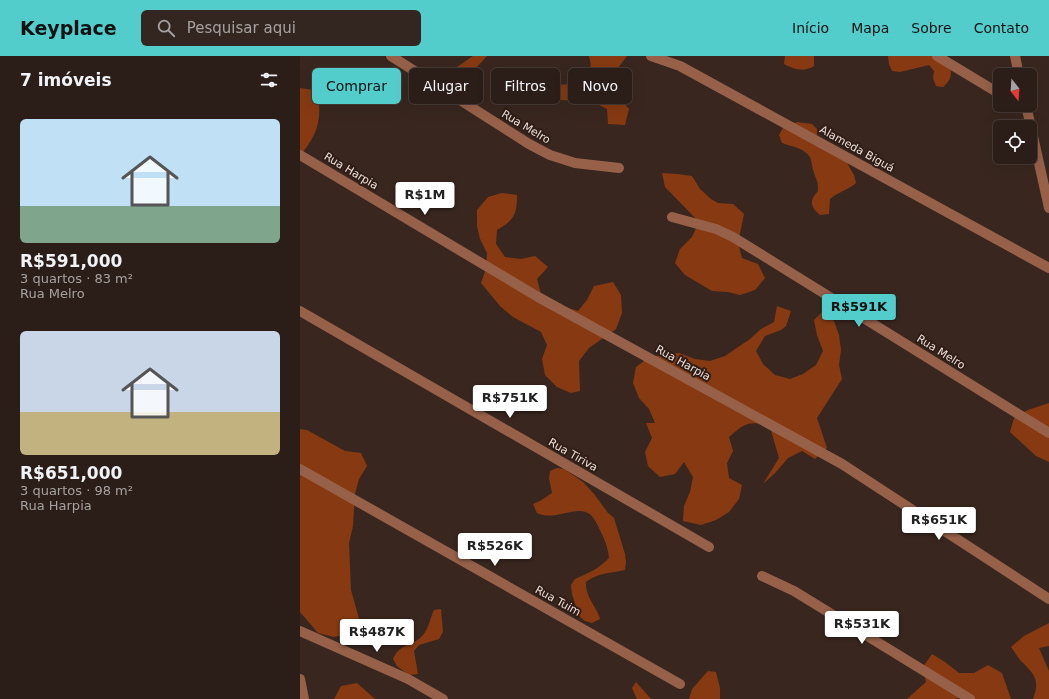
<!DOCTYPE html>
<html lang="pt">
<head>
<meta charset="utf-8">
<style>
  body { margin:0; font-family:"DejaVu Sans",sans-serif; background:#332620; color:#f1f3f6; height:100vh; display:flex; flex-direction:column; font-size:15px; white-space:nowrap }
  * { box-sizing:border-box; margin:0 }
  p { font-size:13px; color:#a6a2a1 }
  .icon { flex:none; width:22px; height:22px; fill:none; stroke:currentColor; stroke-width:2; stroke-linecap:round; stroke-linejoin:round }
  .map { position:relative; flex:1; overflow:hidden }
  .drawer { display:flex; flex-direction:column; background:#2b1d17; width:300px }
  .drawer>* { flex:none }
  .top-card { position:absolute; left:12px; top:12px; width:380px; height:36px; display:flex; gap:8px }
  .needle { width:26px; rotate:163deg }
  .buttons { position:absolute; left:693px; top:12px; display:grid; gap:8px }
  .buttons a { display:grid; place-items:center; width:44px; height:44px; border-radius:6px; background:#2b1d17; box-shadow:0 4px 16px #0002,0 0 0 1px #473b36; font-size:20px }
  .price { position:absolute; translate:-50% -34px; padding:0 9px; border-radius:4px; background:#fff; color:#222; font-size:13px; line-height:26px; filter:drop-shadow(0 1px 2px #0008) }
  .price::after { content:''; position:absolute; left:50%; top:24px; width:12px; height:9px; margin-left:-6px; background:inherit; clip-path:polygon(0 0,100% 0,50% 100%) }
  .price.active { background:#52cdcc; color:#111 }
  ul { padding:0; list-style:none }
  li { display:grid; align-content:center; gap:8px; height:212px; padding:0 20px }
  li span { display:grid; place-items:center; height:124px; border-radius:6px; color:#555 }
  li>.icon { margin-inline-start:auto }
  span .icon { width:72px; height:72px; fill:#fffc; stroke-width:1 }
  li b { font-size:17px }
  h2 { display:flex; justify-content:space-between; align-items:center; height:48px; padding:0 20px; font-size:17px }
  .chip { padding:0 14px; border-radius:6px; background:#2b1d17; box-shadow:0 4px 16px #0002,0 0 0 1px #473b36; font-size:14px; line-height:36px }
  .chip.active { background:#52cdcc; color:#111 }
  header { display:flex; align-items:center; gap:24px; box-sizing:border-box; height:56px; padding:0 20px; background:#52cdcc; color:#111 }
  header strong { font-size:19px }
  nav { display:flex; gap:22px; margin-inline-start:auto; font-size:14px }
  .search { width:280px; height:36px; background:#332620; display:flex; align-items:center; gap:10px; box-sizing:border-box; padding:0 14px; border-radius:6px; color:#a6a2a1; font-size:15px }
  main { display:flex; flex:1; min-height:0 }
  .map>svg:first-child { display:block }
</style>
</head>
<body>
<header>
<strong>Keyplace</strong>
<div class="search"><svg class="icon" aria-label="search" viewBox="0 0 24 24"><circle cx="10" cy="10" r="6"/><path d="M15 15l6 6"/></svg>Pesquisar aqui</div>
<nav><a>Início</a><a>Mapa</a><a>Sobre</a><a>Contato</a></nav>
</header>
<main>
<section class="drawer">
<h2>7 imóveis<svg class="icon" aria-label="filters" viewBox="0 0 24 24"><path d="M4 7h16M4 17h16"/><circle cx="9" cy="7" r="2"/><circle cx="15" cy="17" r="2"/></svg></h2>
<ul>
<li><span style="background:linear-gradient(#bfe0f5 70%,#7fa58c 0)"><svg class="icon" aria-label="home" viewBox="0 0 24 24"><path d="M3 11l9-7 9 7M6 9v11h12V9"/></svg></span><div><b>R$591,000</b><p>3 quartos · 83 m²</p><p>Rua Melro</p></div></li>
<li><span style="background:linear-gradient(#c9d6e8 65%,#c2b280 0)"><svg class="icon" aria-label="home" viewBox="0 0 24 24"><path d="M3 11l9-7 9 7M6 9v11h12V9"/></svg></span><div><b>R$651,000</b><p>3 quartos · 98 m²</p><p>Rua Harpia</p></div></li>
</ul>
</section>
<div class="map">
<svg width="749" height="643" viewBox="0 0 749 643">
  <rect width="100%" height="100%" fill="#39271f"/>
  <!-- forest -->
  <path fill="#873a11" d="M173 0H187L176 12 169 14 157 33 141 22Z
    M289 0H327L315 16 310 31 329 53 325 69 308 68 307 53 293 46 261 44 256 29 272 28 285 23 291 9Z
    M485 0H514V10C504 16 494 14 484 8Z
    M588 0H636L650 9C652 19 651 24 643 31L636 30 633 22 634 15 629 9 600 16 592 15 589 8Z
    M0 32 14 34C15 39 18 44 19 49 21 69 13 85 0 99Z
    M497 66 512 68 517 73V81L542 98 554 119 556 127C548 134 538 136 530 143L529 158 520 159C510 150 509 145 518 135 518 124 517 126 514 117 512 112 512 106 510 101 503 91 492 91 482 87L479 79 483 72Z
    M362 117 377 118 392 120 400 133 411 143 418 147 433 148 444 158 438 187 442 202 458 208 465 222 455 234 440 239 428 236 412 235 385 219 375 207 380 193 392 181 399 166 365 131Z
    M202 137 217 139C217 159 214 164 197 174L196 188 205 201 221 203 235 200 248 211 237 223 241 238 265 251 278 255 287 244 294 230 313 226 321 239 322 257 316 273 289 292 279 305 280 335 271 337 257 331 245 319 242 303 247 289 241 276 213 261 200 250 181 227 186 213 187 197 180 183 177 170V154L188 141Z
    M477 250 491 255 486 270 481 274 465 280 456 295 463 308 475 319 490 323 503 318 516 309 523 295 517 279 514 264 524 254 534 265 539 279 541 294 539 309 542 323 517 362 527 392 515 403 502 395 488 402 475 417 463 428 479 402 470 371C450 364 445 367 429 381L433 395 427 407 429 422 442 429 439 443 429 456 416 464 401 469 383 465 384 450 390 436 393 421 384 406 375 418 360 421 348 410 345 396 352 382 346 367H355L349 353 339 342 333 327 336 311 348 302 361 299 379 297 395 303 410 305 425 300 450 283 461 273 474 266Z
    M749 347V406L736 400 710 376 714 362 728 354Z
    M0 373 7 374 45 395 61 397 67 410 59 423 55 438 53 470 49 487 51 534 60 566 49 578 34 581 18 577 0 556Z
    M257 412 264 413 283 426 294 438 308 457 314 462 325 498 326 506 325 514C311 517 297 517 286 526 285 541 296 549 300 563L292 567 285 565 279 560 272 538 271 529 275 523C287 518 300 512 309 502 308 490 303 480 298 470 296 466 294 462 291 459 278 447 255 466 237 457L233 448 240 445 252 437 249 422 250 415Z
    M141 553 143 576 139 583 119 589 114 595 118 618 109 619 97 610 93 603C101 586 112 591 122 580 129 573 130 562 134 554Z
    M749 567V590L739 592 749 615V643H733C741 623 733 617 720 604 717 600 714 595 711 591L724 580Z
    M632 598 645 606 659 617H674L688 609 702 617 711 643H673L666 638 656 643H607L626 626 623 611Z
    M408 615 416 616 420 632V643H389L392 633Z
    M336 626 351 643H337L332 632Z
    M57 627 75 643H34L41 630Z"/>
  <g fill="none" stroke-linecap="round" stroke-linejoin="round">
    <!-- minor -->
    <path stroke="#976149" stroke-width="10" d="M91 0 229 88 250 99 275 107 319 112
      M351 0 380 10 749 212
      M637 0 700 38
      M715 0 719 19
      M726 49 749 152
      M0 99 238 241 542 408 749 543
      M372 161 416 173 433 181 749 377
      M0 255 409 491
      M0 413 380 628
      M462 520 494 535 670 643
      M0 575 108 623 143 643
      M0 623 4 643"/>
  </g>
  <g text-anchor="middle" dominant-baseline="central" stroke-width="4" stroke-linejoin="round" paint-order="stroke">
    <!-- street labels -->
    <g font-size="11" fill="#ebded9" stroke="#2f1d16">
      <text transform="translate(226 71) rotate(31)">Rua Melro</text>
      <text transform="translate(557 93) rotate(29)">Alameda Biguá</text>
      <text transform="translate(51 115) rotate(31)">Rua Harpia</text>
      <text transform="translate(641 296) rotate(32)">Rua Melro</text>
      <text transform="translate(383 307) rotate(29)">Rua Harpia</text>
      <text transform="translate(273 399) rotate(30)">Rua Tiriva</text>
      <text transform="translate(258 545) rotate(29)">Rua Tuim</text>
    </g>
  </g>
</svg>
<div class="buttons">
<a><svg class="needle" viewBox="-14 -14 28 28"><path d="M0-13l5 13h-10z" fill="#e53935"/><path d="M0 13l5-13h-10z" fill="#a6a2a1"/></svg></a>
<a><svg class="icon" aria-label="locate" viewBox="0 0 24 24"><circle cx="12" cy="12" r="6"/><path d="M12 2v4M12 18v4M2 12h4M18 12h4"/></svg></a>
</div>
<b class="price" style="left:125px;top:160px">R$1M</b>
<b class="price active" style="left:559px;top:272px">R$591K</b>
<b class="price" style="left:210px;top:363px">R$751K</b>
<b class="price" style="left:639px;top:485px">R$651K</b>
<b class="price" style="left:195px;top:511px">R$526K</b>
<b class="price" style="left:562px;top:589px">R$531K</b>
<b class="price" style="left:77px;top:597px">R$487K</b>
<div class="top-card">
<a class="chip active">Comprar</a>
<a class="chip">Alugar</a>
<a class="chip">Filtros</a>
<a class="chip">Novo</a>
</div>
</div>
</main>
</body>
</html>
